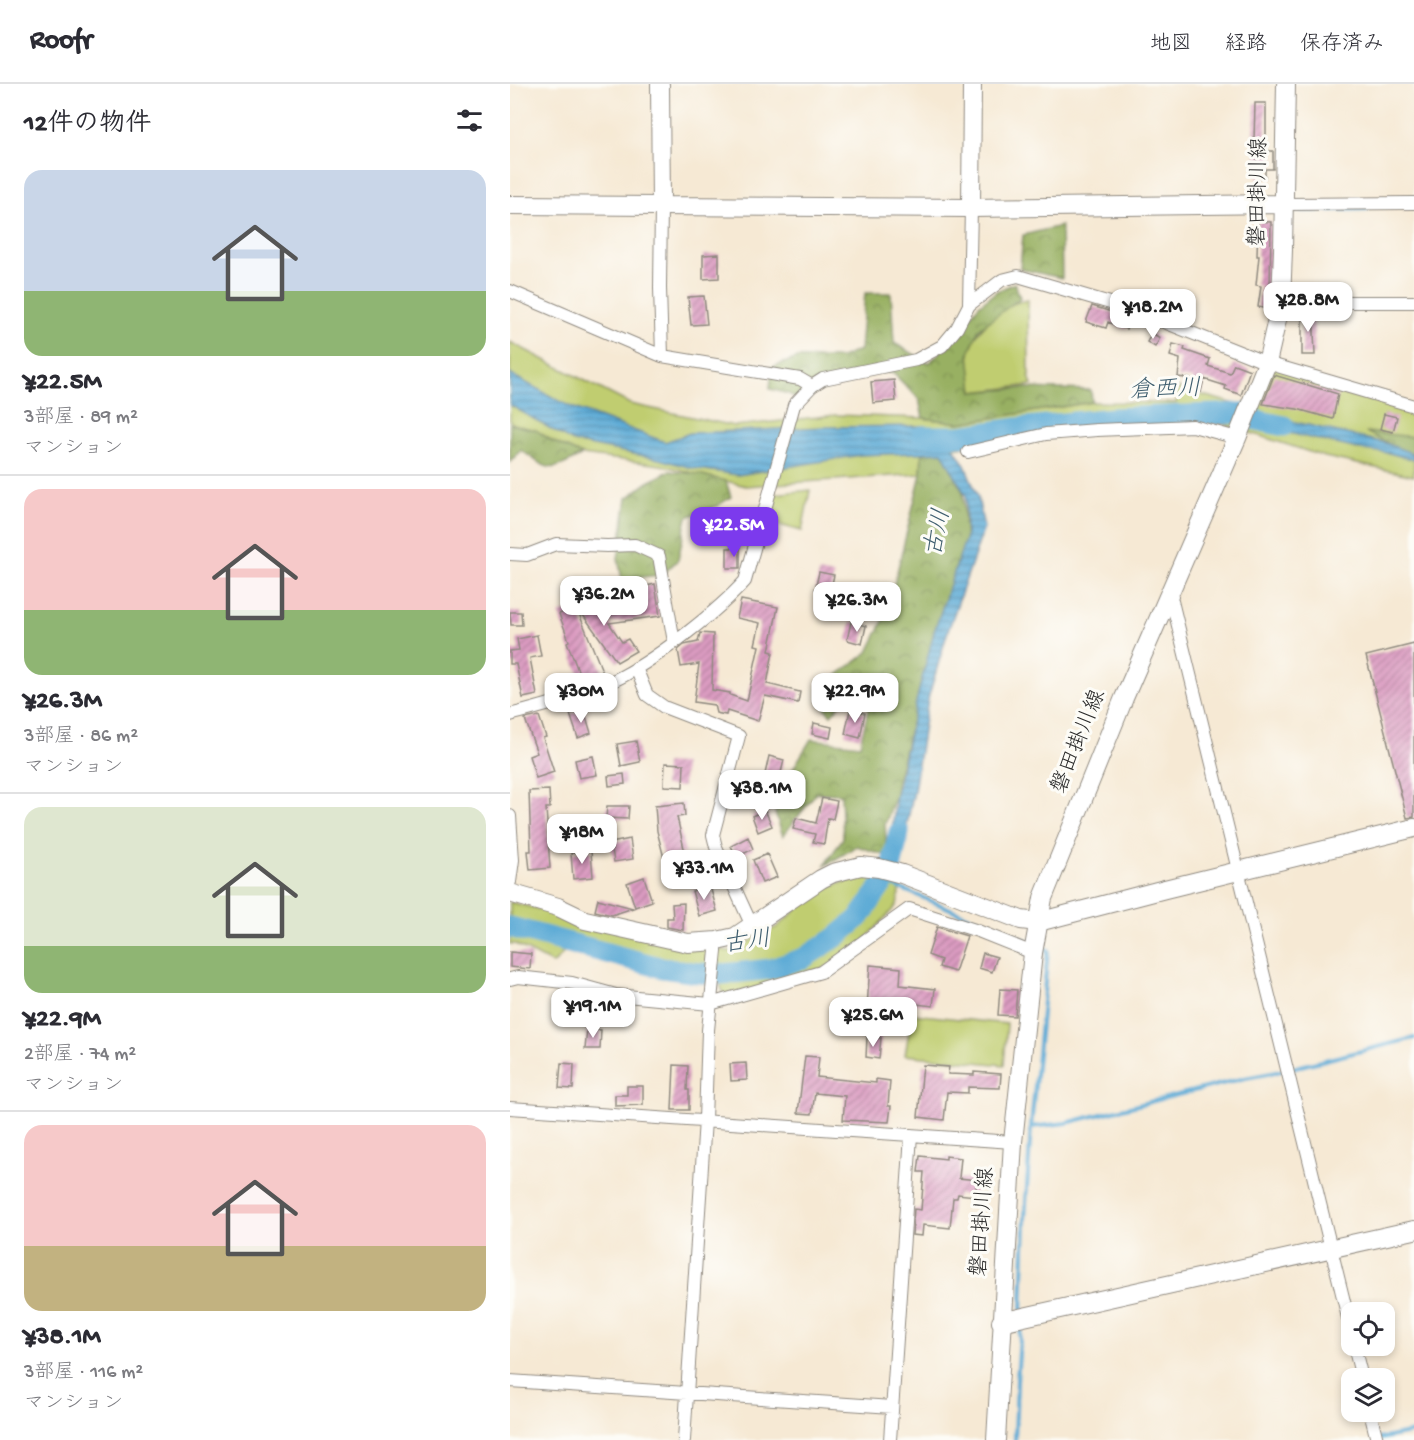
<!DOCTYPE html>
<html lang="ja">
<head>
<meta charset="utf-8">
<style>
  body { margin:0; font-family:"Gochi Hand","Klee One",sans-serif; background:#f2f2f3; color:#2b2b33; height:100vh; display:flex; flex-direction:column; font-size:22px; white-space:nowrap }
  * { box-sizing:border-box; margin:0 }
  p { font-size:20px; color:#7c7c81 }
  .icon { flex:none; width:33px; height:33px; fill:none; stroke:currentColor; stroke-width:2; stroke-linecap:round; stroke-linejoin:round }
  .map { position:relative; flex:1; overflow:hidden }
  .side { display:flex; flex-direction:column; background:#fff; width:510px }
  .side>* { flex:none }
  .buttons { position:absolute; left:831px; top:1218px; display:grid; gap:12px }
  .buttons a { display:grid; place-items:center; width:54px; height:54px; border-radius:12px; background:#fff; box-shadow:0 3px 9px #0003; font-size:30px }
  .price { position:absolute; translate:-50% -51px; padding:0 14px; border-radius:12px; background:#fff; color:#222; font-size:20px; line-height:39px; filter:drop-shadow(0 2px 3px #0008) }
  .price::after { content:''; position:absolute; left:50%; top:36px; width:18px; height:14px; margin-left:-9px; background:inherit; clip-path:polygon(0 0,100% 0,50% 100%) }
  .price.on { background:#7c3aed; color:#fff }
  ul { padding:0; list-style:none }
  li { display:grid; align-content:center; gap:12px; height:318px; padding:0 24px }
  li+li { border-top:2px solid #e1e1e2 }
  li span { display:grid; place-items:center; height:186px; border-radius:18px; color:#555 }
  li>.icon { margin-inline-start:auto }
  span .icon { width:108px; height:108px; fill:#fffc; stroke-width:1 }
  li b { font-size:26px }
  h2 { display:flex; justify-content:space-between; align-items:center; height:72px; padding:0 24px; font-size:26px }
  header { display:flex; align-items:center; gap:36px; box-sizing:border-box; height:84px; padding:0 30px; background:#fff; border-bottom:2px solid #e1e1e2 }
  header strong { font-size:28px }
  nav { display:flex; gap:33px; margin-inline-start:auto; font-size:21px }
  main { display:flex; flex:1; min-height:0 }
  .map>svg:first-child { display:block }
</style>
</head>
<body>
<header>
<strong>Roofr</strong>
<nav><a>地図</a><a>経路</a><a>保存済み</a></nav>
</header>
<main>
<section class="side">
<h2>12件の物件<svg class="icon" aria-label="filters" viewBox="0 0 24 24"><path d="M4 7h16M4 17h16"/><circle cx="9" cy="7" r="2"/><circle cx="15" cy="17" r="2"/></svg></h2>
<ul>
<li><span style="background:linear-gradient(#c9d6e8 65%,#8fb573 0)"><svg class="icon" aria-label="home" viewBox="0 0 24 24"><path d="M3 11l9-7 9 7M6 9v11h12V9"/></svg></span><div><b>¥22.5M</b><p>3部屋 · 89 m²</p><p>マンション</p></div></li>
<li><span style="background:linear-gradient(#f6c9c9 65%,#8fb573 0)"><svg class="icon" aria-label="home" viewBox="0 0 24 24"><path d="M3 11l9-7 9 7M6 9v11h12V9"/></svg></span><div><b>¥26.3M</b><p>3部屋 · 86 m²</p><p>マンション</p></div></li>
<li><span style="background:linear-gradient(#dfe7d0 75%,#8fb573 0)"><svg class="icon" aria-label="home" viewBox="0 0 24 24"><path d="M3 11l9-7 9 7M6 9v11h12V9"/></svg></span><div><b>¥22.9M</b><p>2部屋 · 74 m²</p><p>マンション</p></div></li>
<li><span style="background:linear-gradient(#f6c9c9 65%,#c2b280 0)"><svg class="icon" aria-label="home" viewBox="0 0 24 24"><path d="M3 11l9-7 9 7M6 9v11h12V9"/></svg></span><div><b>¥38.1M</b><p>3部屋 · 116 m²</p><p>マンション</p></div></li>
</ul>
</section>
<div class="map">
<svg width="904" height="1356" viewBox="0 0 904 1356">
  <defs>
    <pattern id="forest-crowns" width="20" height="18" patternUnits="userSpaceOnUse" patternTransform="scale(1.5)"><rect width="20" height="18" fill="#98b062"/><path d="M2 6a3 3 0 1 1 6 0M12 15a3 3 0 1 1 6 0" fill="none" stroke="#7c8f51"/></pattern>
    <pattern id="water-rules" width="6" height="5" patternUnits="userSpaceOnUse" patternTransform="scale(1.5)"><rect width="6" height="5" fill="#5dabd6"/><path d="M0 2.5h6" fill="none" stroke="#4d8bae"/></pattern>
    <pattern id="building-hatch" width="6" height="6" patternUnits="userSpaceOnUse" patternTransform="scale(1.5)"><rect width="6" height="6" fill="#db9bc1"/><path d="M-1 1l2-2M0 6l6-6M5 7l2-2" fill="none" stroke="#b27f9d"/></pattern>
  </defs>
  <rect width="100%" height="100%" fill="#fdfcf7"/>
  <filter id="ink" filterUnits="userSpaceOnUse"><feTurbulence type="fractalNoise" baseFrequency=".0167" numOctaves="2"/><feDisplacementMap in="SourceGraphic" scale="12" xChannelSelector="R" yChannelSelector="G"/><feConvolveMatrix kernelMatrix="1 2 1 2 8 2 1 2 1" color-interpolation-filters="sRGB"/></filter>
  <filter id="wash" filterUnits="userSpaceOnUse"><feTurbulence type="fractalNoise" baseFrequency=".008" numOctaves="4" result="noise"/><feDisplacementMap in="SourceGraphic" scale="24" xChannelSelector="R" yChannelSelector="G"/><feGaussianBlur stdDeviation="1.35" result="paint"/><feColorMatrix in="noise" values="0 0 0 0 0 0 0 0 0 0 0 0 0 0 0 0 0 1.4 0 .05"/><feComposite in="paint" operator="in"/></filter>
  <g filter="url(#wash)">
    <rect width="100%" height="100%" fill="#f6e9d4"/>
    <!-- green -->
    <path fill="#c0cd6f" stroke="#767c4d" stroke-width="1.5" d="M518 216 519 292 522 301 463 308C462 296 458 283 459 271 462 246 495 218 518 216Z
      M0 258 120 320 225 342 326 331 413 334 449 339 582 318 666 319 668 304 739 324 757 279 904 327V392L815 373 716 341 669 339 485 357 412 369 411 390 236 402 151 381 72 371 0 338Z
      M300 406 292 447 258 438 264 410Z
      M369 793 391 799 387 821 351 860 315 884 214 913 209 896 189 894 56 866 43 880 5 860H0V818L174 861 221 867 267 843 309 806 347 794Z
      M402 930 497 940 494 981 395 971Z"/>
    <!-- forest -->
    <path fill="url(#forest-crowns)" stroke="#626e46" stroke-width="1.5" d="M551 142 552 194 510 185 513 151Z
      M505 199 510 214 469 245 459 269 463 308 514 304 581 306 582 318 449 339 413 334 409 315 383 289 356 286 308 298 285 314 279 310 260 305 262 283 288 274H331L350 266 355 209H381L384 259 419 279 439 259 469 221 487 207Z
      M0 340 26 346 44 358 72 371C38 389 42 388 11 366L0 378Z
      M856 348 904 353V373Z
      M432 368 453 408 456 461 411 599 386 702V711L375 740 377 772 347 762 314 782 333 754 331 710 306 709 273 752 265 729 281 688 301 655 350 661 361 614 339 611 321 631 309 617 316 600 358 568 377 529 411 390 412 369Z
      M159 387 189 390 216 397 221 413 207 422 177 433 168 476 151 491 112 495 108 475 117 414 137 399Z"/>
    <!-- water -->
    <path fill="url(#water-rules)" stroke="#446b80" stroke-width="1.5" d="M0 290 59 322 155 358 180 349 315 343 413 342 441 347V359L455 381 468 413 474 444 437 550 418 615 404 707 389 778 379 774 386 711 406 618 424 548 456 453V412L432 368 351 371 228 391 182 384 149 375 63 358 0 321Z
      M747 329 875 359 904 370V376L879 369 852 366 744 341Z"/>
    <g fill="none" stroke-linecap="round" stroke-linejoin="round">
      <!-- stream -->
      <path stroke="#5dabd6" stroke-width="4" d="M778 127 857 125
        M375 798 520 858
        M521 1043 556 1039 735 994 762 989 904 954
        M512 1226 515 1134 521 1043 538 866 530 862
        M869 1355 904 1348
        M505 1356 507 1297 511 1240"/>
      <!-- river -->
      <path stroke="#5dabd6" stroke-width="21" d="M412 352H451L507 344 603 334 732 329 746 336 774 342
        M0 843 153 884 188 889 213 890 261 885 294 874 325 854 350 833 380 789 389 748"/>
    </g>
    <g id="blocks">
      <!-- building -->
      <path fill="url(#building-hatch)" d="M745 19H756V67H763V85H755V94H747L746 57H744Z
        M748 137 761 138 760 208 758 225 748 223 751 202 746 201 749 172H747Z
        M209 170V194L193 195V171Z
        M194 212 197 240 181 241 178 213Z
        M582 222 621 234 616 245 598 238 596 244 576 238Z
        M792 226H803L805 271H792Z
        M642 249 650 254 645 263 637 258Z
        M663 260 675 263 674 266 700 275 698 282 720 289 724 280 740 286 731 311 715 305 716 302 694 295 691 308 681 305 683 295 668 293 670 275 660 272Z
        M764 291 828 310 823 335 787 325 753 320Z
        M384 296 386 317 363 319 361 298Z
        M874 330 887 333 883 348 870 345Z
        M217 464H230V484H217Z
        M309 488 324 491 320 509 305 506Z
        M145 500 150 532 99 539 112 558 118 555 126 567 107 578 73 531 70 532 93 589 62 602 59 593 69 589 57 558 59 557 49 530 70 522 69 511 101 506 115 511 116 519 135 514 132 503Z
        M231 516 268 523 259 567 263 568 257 600 290 608 288 619 255 612 248 637 217 627 216 631 206 629 204 621 184 618 189 580 171 583 168 566 174 561 188 558 190 549 203 550 202 606 220 609V611L237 617 249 562 245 561 250 539 227 534Z
        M0 528H11L12 541H1Z
        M341 538 356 542 352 560 337 556Z
        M27 551 31 572 20 574 27 611 13 614 6 580H0V567L9 566 7 555Z
        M904 560V733L897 734 856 572Z
        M74 626 81 649 68 654 60 630Z
        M340 626 355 629 350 654 335 650Z
        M29 632 36 653 33 654 44 688 26 694 19 672 27 669 15 635Z
        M304 639 322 643 320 654 302 650Z
        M126 657 130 678 111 682 107 660Z
        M83 672 87 691 69 694 65 676Z
        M259 672 274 676 270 693 255 690Z
        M155 679 174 680 173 703 154 702Z
        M114 690 115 700 99 702 98 692Z
        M39 706 40 724H36L40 784 20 786 18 767H21L19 707Z
        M312 714 327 717 323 735 318 734 314 760 303 758 305 750 283 745 286 734 306 739Z
        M174 719 175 732 167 733 175 769 154 774 147 747 145 722Z
        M97 722H119L118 735 96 734Z
        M255 726 262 742 248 748 242 732Z
        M238 753 243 765 227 773 221 762Z
        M120 755 123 775 104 778 101 759Z
        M81 767 83 793 63 795 61 769Z
        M257 770 267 793 252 799 243 776Z
        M134 793 142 817 125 823 117 799Z
        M200 802 207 827 189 832 182 807Z
        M88 815 123 824 102 831 85 827Z
        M174 819 173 846 157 843V834H163L162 820Z
        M427 843 457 852 445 888 429 883 431 876 418 871Z
        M0 868 21 870 20 885 0 883Z
        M473 869 487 873 482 888 469 884Z
        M360 881 391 884 390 901 425 905 423 922 389 918 388 925 357 923Z
        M490 905 507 906 505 932 488 931Z
        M84 915 95 917 94 933H83Z
        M77 945 91 946 90 965H75Z
        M357 953 371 954 369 975 356 973Z
        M295 972 309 973 307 993 366 999V995L380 997 378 1022H381L379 1038 333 1036 335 1012 305 1009 302 1030 288 1029Z
        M51 979 64 980 63 1005 49 1004Z
        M236 979 237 996 221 997 220 980Z
        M164 981 178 982 177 1006H179V1026H162Z
        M413 981 439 983 438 990 464 991V988L491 990 490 1004 458 1003V1009L437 1008 434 1036 408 1033Z
        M117 1002H133V1021L105 1022V1011H117Z
        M410 1072 436 1075V1072L451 1074 449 1094 467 1096 465 1112 448 1110 447 1114H443L440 1144 413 1141 412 1152 402 1151 404 1125 411 1126 414 1088H408Z"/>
    </g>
  </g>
  <g filter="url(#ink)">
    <use href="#blocks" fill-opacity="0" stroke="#908a80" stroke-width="1.5"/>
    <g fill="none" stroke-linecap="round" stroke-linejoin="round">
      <!-- street casing -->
      <g stroke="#908a80" stroke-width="14">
        <path id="street" d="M774 120 904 119
          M151 122 150 204 152 272
          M0 207 152 272 290 295 302 302
          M771 218H904
          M459 221 461 124
          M458 368 536 350 587 346 683 342 727 354
          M0 470 17 471 46 460 97 462 125 461 149 472 164 558
          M660 509 842 1250
          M126 584 137 611 154 623 229 652 203 751 206 763 242 842
          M0 631C37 621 78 611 113 592 150 572 207 528 235 497L284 321 302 302 313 295 406 276 432 262 447 244 459 221 492 196 508 192 624 226 757 279 904 322
          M0 732 3 776 0 798
          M0 895 8 893 62 899 106 911 200 920 311 888 399 825 468 847 523 869
          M0 1024 503 1058
          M844 1262 852 1294
          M0 1297 382 1323
          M860 1328 867 1356
          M174 1356 195 1036 198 946 207 857
          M380 1356 401 1051"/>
      </g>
      <!-- secondary casing -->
      <g stroke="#908a80" stroke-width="20">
        <path id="secondary" d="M150 0 151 122
          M0 121 461 124 774 120
          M461 124 462 0
          M0 809 48 823 75 836 178 859 207 857 225 853 311 795 323 789 351 782 369 784 392 790 511 836 528 838 655 805 904 744
          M491 1238 904 1146
          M486 1356 503 1058 523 869 533 814 614 614 727 354 757 279 771 218 773 166 776 0"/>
      </g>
      <!-- street -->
      <use href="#street" stroke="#fff" stroke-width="12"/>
      <!-- secondary -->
      <use href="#secondary" stroke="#fff" stroke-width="18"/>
    </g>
  </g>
  <g text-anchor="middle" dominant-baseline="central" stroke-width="6" stroke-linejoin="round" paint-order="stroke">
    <!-- street labels -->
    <g font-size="22" fill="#2b2b2b" stroke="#fdfcf7">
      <text transform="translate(750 108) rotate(-89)">磐田掛川線</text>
      <text transform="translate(570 658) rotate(-68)">磐田掛川線</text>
      <text transform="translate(474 1138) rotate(-86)">磐田掛川線</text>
    </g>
    <!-- water labels -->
    <g font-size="24" font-style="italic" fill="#3f5e6f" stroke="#fdfcf7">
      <text transform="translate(655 307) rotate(-2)">倉西川</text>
      <text transform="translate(429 449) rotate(-78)">古川</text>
      <text transform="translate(237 859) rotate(-7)">古川</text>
    </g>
  </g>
</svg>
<div class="buttons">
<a><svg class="icon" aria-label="locate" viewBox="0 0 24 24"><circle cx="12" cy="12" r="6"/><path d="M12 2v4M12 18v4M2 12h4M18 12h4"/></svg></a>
<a><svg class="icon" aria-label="layers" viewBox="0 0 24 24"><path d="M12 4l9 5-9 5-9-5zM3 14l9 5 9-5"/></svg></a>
</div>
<b class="price" style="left:798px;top:249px">¥28.8M</b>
<b class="price" style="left:643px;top:256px">¥18.2M</b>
<b class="price on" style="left:224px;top:474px">¥22.5M</b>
<b class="price" style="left:94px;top:543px">¥36.2M</b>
<b class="price" style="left:347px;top:549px">¥26.3M</b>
<b class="price" style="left:71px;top:640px">¥30M</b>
<b class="price" style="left:345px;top:640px">¥22.9M</b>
<b class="price" style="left:252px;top:737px">¥38.1M</b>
<b class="price" style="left:72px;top:781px">¥18M</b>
<b class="price" style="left:194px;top:817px">¥33.1M</b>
<b class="price" style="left:83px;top:955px">¥19.1M</b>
<b class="price" style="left:363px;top:964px">¥25.6M</b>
</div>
</main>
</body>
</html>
